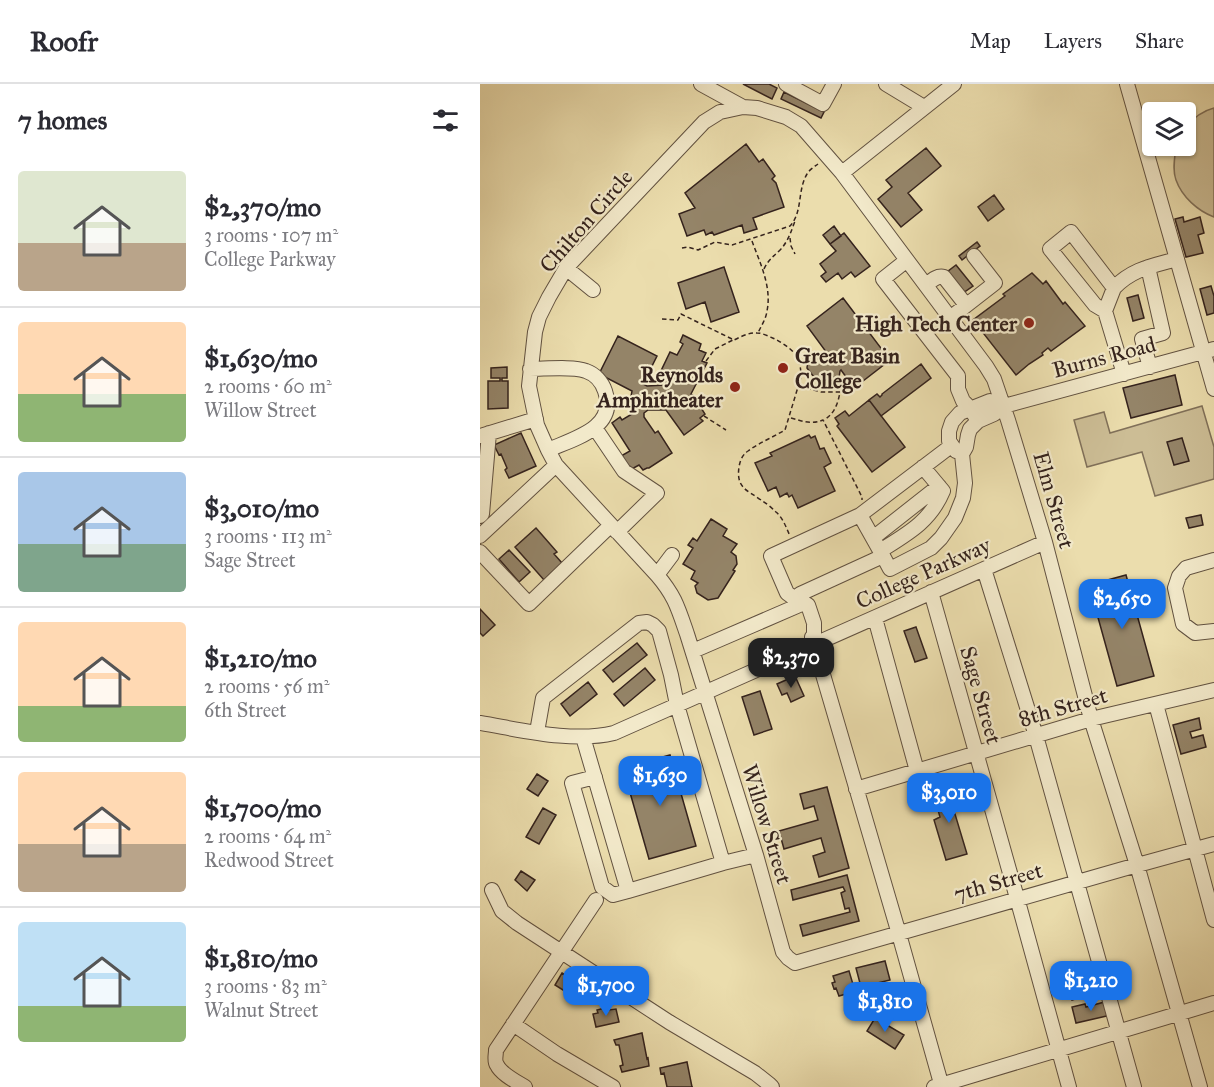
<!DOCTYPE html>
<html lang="en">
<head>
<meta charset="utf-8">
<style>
  body { margin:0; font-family:"IM FELL Great Primer",serif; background:#f2f2f3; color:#2b2b33; height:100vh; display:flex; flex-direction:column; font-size:22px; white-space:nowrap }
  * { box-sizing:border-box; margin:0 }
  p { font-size:20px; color:#7c7c81 }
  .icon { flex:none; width:33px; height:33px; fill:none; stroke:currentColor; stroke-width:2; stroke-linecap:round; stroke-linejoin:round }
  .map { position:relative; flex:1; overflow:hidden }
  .details { display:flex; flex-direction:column; background:#fff; width:480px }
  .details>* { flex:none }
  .tools { position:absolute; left:662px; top:18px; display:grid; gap:12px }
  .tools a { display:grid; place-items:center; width:54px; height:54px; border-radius:6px; background:#fff; box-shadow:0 2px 4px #0004; font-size:30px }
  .price { position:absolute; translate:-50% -51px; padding:0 14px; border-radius:12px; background:#1a73e8; color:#fff; font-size:20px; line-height:39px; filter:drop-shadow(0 2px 3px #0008) }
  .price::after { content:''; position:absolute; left:50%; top:36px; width:18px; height:14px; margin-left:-9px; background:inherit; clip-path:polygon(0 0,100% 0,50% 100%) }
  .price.selected { background:#222; color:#fff }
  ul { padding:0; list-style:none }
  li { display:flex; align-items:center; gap:18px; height:150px; padding:0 18px }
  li+li { border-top:2px solid #e1e1e2 }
  li span { display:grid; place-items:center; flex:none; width:168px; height:120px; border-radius:6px; color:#555 }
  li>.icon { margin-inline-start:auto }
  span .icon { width:72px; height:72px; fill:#fffc; stroke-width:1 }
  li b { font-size:26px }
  h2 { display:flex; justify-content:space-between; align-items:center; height:72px; padding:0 18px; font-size:26px }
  header { display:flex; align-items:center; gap:36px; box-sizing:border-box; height:84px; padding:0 30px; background:#fff; border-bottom:2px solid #e1e1e2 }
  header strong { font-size:28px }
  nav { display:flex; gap:33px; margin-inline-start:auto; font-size:21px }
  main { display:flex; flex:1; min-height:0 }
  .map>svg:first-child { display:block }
</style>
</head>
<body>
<header>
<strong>Roofr</strong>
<nav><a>Map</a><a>Layers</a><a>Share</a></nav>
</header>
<main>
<section class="details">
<h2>7 homes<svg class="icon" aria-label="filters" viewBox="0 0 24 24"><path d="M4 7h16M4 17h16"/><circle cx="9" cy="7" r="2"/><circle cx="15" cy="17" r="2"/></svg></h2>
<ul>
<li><span style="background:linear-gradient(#dfe7d0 60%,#b9a48a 0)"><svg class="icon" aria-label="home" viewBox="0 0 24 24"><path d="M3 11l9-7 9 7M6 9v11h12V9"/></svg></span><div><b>$2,370/mo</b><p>3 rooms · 107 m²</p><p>College Parkway</p></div></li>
<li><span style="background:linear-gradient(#ffd9b3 60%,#8fb573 0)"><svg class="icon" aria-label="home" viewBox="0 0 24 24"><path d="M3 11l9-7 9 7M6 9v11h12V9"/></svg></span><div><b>$1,630/mo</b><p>2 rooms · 60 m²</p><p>Willow Street</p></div></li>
<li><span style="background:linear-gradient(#a9c7e8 60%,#7fa58c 0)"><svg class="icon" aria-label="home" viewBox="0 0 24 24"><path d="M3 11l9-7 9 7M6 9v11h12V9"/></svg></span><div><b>$3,010/mo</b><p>3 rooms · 113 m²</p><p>Sage Street</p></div></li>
<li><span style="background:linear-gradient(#ffd9b3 70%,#8fb573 0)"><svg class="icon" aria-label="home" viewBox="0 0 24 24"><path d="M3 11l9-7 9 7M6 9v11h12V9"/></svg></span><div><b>$1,210/mo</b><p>2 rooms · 56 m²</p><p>6th Street</p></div></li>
<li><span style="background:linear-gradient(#ffd9b3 60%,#b9a48a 0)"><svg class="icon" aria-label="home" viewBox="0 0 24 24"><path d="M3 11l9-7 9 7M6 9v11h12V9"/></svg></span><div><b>$1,700/mo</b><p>2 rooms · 64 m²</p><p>Redwood Street</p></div></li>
<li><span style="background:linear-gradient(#bfe0f5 70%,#8fb573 0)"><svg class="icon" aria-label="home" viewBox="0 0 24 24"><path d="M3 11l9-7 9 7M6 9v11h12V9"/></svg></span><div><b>$1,810/mo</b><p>3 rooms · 83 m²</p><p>Walnut Street</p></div></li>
</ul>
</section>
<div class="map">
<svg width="734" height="1003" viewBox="0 0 734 1003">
  <rect width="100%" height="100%" fill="#ebddad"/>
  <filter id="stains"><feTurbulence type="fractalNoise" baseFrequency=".00333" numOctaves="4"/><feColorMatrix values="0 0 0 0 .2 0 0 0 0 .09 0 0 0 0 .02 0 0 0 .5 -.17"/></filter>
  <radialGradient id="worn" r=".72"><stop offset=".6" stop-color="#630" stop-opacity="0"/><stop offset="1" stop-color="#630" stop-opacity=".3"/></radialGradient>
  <!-- green -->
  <path fill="#ccbd95" stroke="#807059" stroke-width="1.5" d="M734 24V133C718 127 702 113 696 96 692 85 695 73 696 62H705V44C713 34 722 27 734 24Z
    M722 322 734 363V395L675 412 662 368 607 383 594 336 624 328 630 349Z"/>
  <!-- building -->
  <path fill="#948468" stroke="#35231d" stroke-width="1.5" d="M263 0H289L297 4 292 15Z
    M304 8 344 28 341 34 301 15Z
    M266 60 279 78 283 75 295 92 292 95 296 99 304 123 273 134 277 145 264 149 262 141 234 151 232 148 226 151 224 146 207 152 199 130 215 124 205 109Z
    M446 64 461 82 428 109 442 126 421 143 398 115 412 103 406 96Z
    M514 111 524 125 508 137 498 123Z
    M703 133 704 138 720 133 724 149 718 151 723 169 706 173 695 135Z
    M354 142 361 152 350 160 343 151Z
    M364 149 390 182 375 193 371 188 362 195 358 189 346 198 341 192 346 188 340 180 356 167 350 160Z
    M497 158 500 162 482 176 479 172Z
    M476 181 493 202 483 209 467 188Z
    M244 183 259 228 231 238 225 218 206 225 198 199Z
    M552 189 563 200 566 197 583 220 585 218 605 242 571 267 568 264 562 269 563 271 549 280 536 291 493 236 525 212 523 210Z
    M731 202 734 212V229L727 231 720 205Z
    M658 211 664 234 653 237 647 214Z
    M363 214 410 276 374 304 361 286 360 287 359 294 352 293 345 298 337 297 327 284 328 276 336 270 343 272 347 269 327 242Z
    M203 251 221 260 219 266 226 269 222 277 227 279 211 310 214 312V313L225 330 220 334 223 337 204 351 186 326H168L164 329V333L175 349 178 347 192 369 169 384H167L163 386 159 381 150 386 141 372 150 367 132 339 140 333 142 336 152 330 150 326 153 324 150 318 152 307 119 290 138 252 177 272 163 300 167 302 184 301 187 295 179 291 190 268 197 271 203 260 200 258Z
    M441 280 451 294 401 332 389 316 397 310 400 313 402 311V310Z
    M27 283V294H22V297H28V324L8 325V297H20V294H11V284Z
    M695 291 702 321 651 334 643 304Z
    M389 316 425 363 392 388 357 342 359 340 355 334 365 327 369 332Z
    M41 349 56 382 29 394 25 386 27 384 21 370 19 371 14 361Z
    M329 351 331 354 335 352 340 365 344 364 351 379 344 383 355 407 318 424 312 411 309 413 307 409 300 413 296 403 288 407 275 379 292 372 290 369Z
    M702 354 709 377 694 381 687 358Z
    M721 431 723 441 709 444 706 434Z
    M231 435 247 445 243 452 257 460 251 468 256 472 257 480 253 486 255 487 238 514 228 516 217 509 215 502 218 499 211 495 215 487 203 480 213 464 208 461 213 454 217 457Z
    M56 444 77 468 74 470 82 479 64 496 35 463Z
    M29 466 50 488 39 498 19 475Z
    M646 491 674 592 637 602 609 501Z
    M0 525 15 541 3 552 0 549Z
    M436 543 447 574 435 578 424 547Z
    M157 559 167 571 133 598 123 586Z
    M165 584 175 596 144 622 134 610Z
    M315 592 324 612 311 618 307 609 302 611 297 600Z
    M108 598 117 610 90 632 81 620Z
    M280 607 292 645 274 651 262 613Z
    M719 634 721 645 710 648 712 654 723 651 726 663 701 670 693 641Z
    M190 671 216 762 169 775 143 684Z
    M57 690 68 697 58 712 47 705Z
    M347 703 369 784 339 793 333 772 345 768 341 754 304 765 299 747 338 736 334 722 324 725 320 710Z
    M460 703 462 709 478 705 482 719 467 723 468 731 475 730 487 770 466 776 454 736 460 733 458 726 456 727 452 713 455 712 452 706Z
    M63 724 76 731 59 760 46 753Z
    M41 787 55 796 47 807 35 796Z
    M367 791 379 837 323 852 320 841 370 828 369 824 365 825 361 809 365 807 363 803 313 816 311 806Z
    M405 877 410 896 381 903 376 884Z
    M369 887 375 907 373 908 374 911 367 913 366 910 359 912 356 904 354 905 352 899 355 898 353 892Z
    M82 889 101 901 94 913 75 901Z
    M615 897 618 908 592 916 589 906Z
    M628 917 631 931 596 939 592 923 605 920 606 923Z
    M129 923V926L136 925 139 938 116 943 113 930 118 929 117 926Z
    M395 934 424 951 415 965 387 947Z
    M162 949 167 975 168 974 169 982 142 988 140 982 143 981 139 961H136L134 956Z
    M207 978 212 1003H213H187L184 989 181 990 180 984Z"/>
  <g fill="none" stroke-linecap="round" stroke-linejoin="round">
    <!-- minor casing -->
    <g stroke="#625241" stroke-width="16">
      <path id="minor" d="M221 0 263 23
        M306 0 343 20 354 0
        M406 0 444 23
        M647 0 734 305
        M362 89 474 0
        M427 176 403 195 478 292V305L483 317 490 324 498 337
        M668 183 683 249 662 255 670 283
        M86 184 113 206
        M446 201C451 197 457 191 464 193L486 221
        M634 204C652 185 672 182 697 175
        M625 227 634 204 591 148 570 165 615 221 625 227 644 290
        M470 234 515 199 494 172
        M50 285C65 285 93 282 106 287 115 290 122 298 125 307 138 344 93 355 68 366
        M115 344 144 387 177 409 137 448
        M0 352 56 335
        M476 367 469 357V347L472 338 480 329 510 317 524 322
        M380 431 471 362
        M0 432 2 430 9 349
        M0 452 76 381
        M393 454 459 402
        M400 467C427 450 450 438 463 407L443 383
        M0 468 49 520 131 441
        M734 476 706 484 699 492 695 504 703 540 715 549 734 547
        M504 485 556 652 654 1003
        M177 491 192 471
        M451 508 537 814 589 1003
        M322 520 307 509 291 472 380 431 403 472
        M395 534 437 687
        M332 553 419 850 462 1003
        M334 560V539L328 521 324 519 320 510 403 472 410 485 451 464 461 454 475 434 483 414 485 399 482 370 486 363 488 351 490 345 498 337 514 330 524 322 734 265
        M213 567 324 519
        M676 620 734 836
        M0 639C42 646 93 659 134 649L565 458
        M57 648 63 614 159 539 167 538 173 541 179 547 191 591 197 621 243 779 148 807 103 653
        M115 693 92 699 122 803 133 811 148 807
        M376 705 611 635 734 606
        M243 779 276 771
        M12 806 22 827 37 839 189 938 275 989 289 1000 292 1003
        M33 940 77 970 133 1003
        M45 1003C37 998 21 990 17 981 14 977 16 971 16 966L116 816
        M454 1003 734 919
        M720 1003 657 781 611 635 565 458 528 336 514 295 506 282 362 89 321 42 306 33 277 24 263 23 240 28 224 38 86 184 69 213 59 233 55 248 49 302 57 341 68 366 76 381 177 491C195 512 198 524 207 550L276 771 303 868 308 874 315 879C425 848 533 816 643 785 673 777 704 768 734 760"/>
    </g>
    <!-- path -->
    <path stroke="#35231d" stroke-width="1.5" stroke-dasharray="4.5 3" stroke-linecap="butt" d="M310 154 311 162 315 170
      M272 157C280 179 292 203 287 227 286 235 281 242 278 249
      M202 164 208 163 218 166 235 158 252 161 310 142C323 128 317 107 327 90 329 86 334 83 338 80
      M284 185C288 176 294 172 301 165 308 157 311 148 315 137
      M182 235 198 236 201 230 254 256C260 253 270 248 277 249 283 249 290 253 295 255 313 265 321 272 321 293L305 346C293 353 279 359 268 367 262 371 260 377 259 383 256 404 267 406 281 416 286 419 292 424 296 428 303 434 306 443 310 452
      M226 277 235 265 253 256
      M319 302 341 308H360C358 320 354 330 344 336
      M224 332 246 346
      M311 334C322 337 331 341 343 336L382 413V416"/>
    <!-- minor -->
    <use href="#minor" stroke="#f2e9ca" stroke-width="14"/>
  </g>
  <!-- markers -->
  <g fill="#8f2418" stroke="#f2e9ca" stroke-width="2">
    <circle cx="549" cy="239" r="6"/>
    <circle cx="303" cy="284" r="6"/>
    <circle cx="255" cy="303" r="6"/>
  </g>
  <g text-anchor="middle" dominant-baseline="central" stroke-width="4.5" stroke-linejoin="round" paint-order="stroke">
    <!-- street labels -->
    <g font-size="22" fill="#35231d" stroke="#f2e9ca">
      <text transform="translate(106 137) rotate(-49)">Chilton Circle</text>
      <text transform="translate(624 273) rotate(-15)">Burns Road</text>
      <text transform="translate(574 416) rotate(74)">Elm Street</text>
      <text transform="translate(443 489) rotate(-24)">College Parkway</text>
      <text transform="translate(501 611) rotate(74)">Sage Street</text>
      <text transform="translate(583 623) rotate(-16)">8th Street</text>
      <text transform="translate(287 740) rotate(73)">Willow Street</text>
      <text transform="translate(518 798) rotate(-16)">7th Street</text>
    </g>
    <!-- poi labels -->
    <g font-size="22" font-weight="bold" fill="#35231d" stroke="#f2e9ca" text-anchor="end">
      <text x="537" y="239">High Tech Center</text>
      <text x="315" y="271" text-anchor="start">Great Basin<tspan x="315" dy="25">College</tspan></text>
      <text x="243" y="290">Reynolds<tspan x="243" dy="25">Amphitheater</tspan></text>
    </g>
  </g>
  <rect width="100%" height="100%" filter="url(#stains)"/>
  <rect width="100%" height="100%" fill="url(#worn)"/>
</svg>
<div class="tools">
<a><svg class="icon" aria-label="layers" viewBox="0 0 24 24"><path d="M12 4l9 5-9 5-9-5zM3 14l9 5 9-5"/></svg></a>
</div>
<b class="price" style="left:642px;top:546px">$2,650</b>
<b class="price selected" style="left:311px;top:605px">$2,370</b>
<b class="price" style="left:180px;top:723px">$1,630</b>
<b class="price" style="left:469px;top:740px">$3,010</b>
<b class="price" style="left:611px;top:928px">$1,210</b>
<b class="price" style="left:126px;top:933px">$1,700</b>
<b class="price" style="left:405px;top:949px">$1,810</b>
</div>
</main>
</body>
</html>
